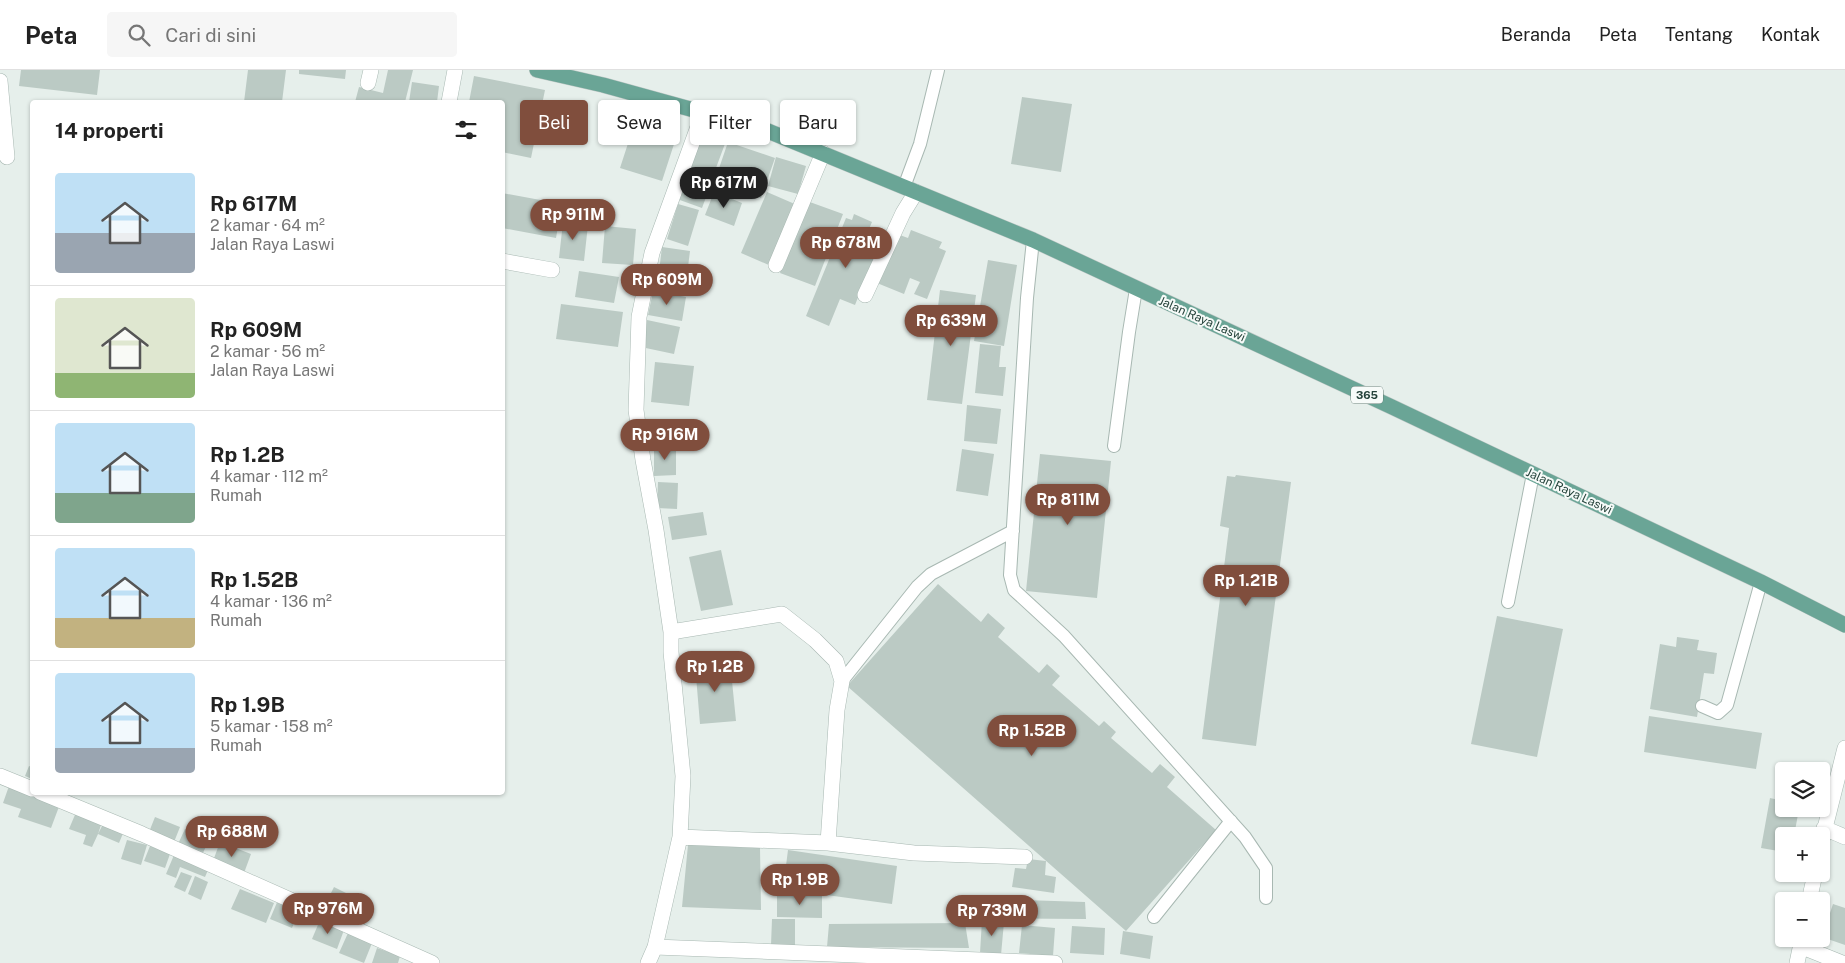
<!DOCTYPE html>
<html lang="id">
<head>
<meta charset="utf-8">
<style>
  body { margin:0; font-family:"Public Sans",sans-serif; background:#f6f6f6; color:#222; height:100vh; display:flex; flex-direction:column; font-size:19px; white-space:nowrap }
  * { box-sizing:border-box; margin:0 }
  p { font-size:16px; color:#767676 }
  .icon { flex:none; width:28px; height:28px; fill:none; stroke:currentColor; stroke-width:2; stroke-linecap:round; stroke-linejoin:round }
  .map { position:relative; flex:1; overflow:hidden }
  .details { position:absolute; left:30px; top:30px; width:475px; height:695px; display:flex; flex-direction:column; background:#fff; border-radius:5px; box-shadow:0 1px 4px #0004 }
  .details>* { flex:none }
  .guide { position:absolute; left:520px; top:30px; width:475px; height:45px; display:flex; gap:10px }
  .tools { position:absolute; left:1775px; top:692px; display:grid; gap:10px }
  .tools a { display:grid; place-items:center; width:55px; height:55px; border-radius:5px; background:#fff; box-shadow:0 1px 4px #0004; font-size:25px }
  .price { position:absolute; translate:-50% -42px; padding:0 11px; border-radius:18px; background:#804e3d; color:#fff; font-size:16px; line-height:32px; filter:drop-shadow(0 1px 2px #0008) }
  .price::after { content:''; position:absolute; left:50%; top:30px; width:15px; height:11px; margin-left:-8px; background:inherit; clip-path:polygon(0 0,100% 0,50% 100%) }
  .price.on { background:#222; color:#fff }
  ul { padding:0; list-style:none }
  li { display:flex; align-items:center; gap:15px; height:125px; padding:0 25px }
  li+li { border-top:1px solid #e0e0e0 }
  li span { display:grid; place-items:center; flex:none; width:140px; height:100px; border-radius:5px; color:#555 }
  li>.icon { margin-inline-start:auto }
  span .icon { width:60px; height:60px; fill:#fffc; stroke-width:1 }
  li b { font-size:21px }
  h2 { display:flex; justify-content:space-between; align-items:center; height:60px; padding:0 25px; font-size:21px }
  .pill { padding:0 18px; border-radius:5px; background:#fff; box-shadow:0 1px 4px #0004; font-size:18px; line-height:45px }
  .pill.on { background:#804e3d; color:#fff }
  header { display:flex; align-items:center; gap:30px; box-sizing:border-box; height:70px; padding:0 25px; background:#fff; border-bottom:1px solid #e0e0e0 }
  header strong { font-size:24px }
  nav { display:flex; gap:28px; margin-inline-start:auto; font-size:18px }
  .search { width:350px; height:45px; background:#f6f6f6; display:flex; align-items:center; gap:12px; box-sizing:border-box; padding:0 18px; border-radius:5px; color:#767676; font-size:19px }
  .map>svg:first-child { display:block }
</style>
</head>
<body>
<header>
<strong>Peta</strong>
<div class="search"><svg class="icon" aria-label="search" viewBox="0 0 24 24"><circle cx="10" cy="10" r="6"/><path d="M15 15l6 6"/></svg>Cari di sini</div>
<nav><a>Beranda</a><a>Peta</a><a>Tentang</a><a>Kontak</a></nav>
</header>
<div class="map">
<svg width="1845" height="893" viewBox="0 0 1845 893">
  <rect width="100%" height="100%" fill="#e6efeb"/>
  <!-- building -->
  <path fill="#bbcac4" d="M21 0H100L97 25 19 16Z
    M248 0H286L282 32H244Z
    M299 0H346L345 9 299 4Z
    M388 0H413L405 32H355L359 17 383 23Z
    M474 6 545 20 531 88 502 82V32H469Z
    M412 12 439 16 437 32H409Z
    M1022 27 1072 34 1061 102 1011 94Z
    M633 58 675 71 662 111 620 98Z
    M702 62 726 71 713 106 689 98Z
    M728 72 775 88 761 128 714 113Z
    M776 87 806 96 798 124 768 116Z
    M687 102 712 111 702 138 677 129Z
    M714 122 742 133 734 156 705 145Z
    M767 122 797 135 771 196 741 183Z
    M502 123 562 134 556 168 502 158Z
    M807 131 843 144 815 216 780 203Z
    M678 134 699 140 688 176 667 169Z
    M854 144 872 152 869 159 883 164 855 235 840 229 829 256 806 246 846 148 852 150Z
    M563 152 588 155 584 191 559 188Z
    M605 156 636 159 633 195 602 193Z
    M911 160 942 172 939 178 946 181 927 229 914 224 920 212 910 208 904 224 877 213 897 164 908 168Z
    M662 177 690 181 685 221 657 218Z
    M988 190 1017 195 1004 276 974 271Z
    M579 201 619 207 614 233 575 227Z
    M940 220 976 225 962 334 927 330Z
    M653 221 686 227 682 251 648 245Z
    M561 234 623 242 618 277 556 269Z
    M647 250 680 257 674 284 641 277Z
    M980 274 1001 276 999 297H1006L1003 326 975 323Z
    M655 292 694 296 689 336 651 332Z
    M967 335 1001 339 997 374 964 371Z
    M654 377H676V405L654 406Z
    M962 379 994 384 988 426 956 421Z
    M1040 384 1111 391 1097 528 1026 521Z
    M1236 405 1291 412 1256 676 1202 669 1229 458 1220 456 1227 406 1235 407Z
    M658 412 678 413 677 439 657 438Z
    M703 442 707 465 672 470 668 447Z
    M721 480 733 535 701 541 689 487Z
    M938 514 981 552 988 543 1005 558 998 567 1039 603 1047 594 1060 606 1052 615 1099 656 1104 651 1116 662 1111 668 1152 703 1160 694 1175 707 1167 717 1216 760 1126 861 847 616Z
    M1497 546 1563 559 1537 687 1471 674Z
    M1677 567 1699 570 1697 580 1717 583 1714 604 1704 603 1697 647 1650 639 1660 574 1676 577Z
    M730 591 736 651 700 654 695 594Z
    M1649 646 1762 663 1756 699 1644 682Z
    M29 696 32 697V709L25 706Z
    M9 716 60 734 51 758 18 747 21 739 3 733Z
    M1770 728 1784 731V739H1799L1794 766H1784V782L1761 778Z
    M77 740 103 749 98 764 104 752 124 761 119 773 98 764 92 777 83 774 86 765 69 759Z
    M155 747 180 757 174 772 149 762Z
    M185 759 209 770 202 785 178 774Z
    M127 770 147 775 141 795 121 789Z
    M220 772 251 784 244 803 213 791Z
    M688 775 760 778 761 840 682 837Z
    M150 776 170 784 165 798 144 791Z
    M788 780 897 796 892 834 783 819Z
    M174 785 208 800 205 807 180 797 176 808 166 804Z
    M1028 789 1046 791 1045 805 1056 807 1054 823 1012 817 1015 798 1026 799Z
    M181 802 192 806 185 822 174 817Z
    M195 806 208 812 201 830 188 824Z
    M334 817 370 835 359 857 323 839Z
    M240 819 274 833 266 853 231 839Z
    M777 825 822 826V848L777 847Z
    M956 828 1085 832 1086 849 958 848Z
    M278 830 300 839 292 858 270 849Z
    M1833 834 1845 838V875L1822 867Z
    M772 849H795V875H771Z
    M320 850 344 860 337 879 312 869Z
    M982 850 1004 852 1001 885 980 883Z
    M965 853 969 878 827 877 829 854Z
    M1022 855 1055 858 1053 886 1019 883Z
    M1072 856 1105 858 1104 885 1070 883Z
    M1123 861 1153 866 1150 889 1120 884Z
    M348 863 372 873 364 893 339 883Z
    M377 878 400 886 398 893H372Z"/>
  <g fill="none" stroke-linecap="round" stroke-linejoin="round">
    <!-- lane casing -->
    <g stroke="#a8b8b2" stroke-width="14">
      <path id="lane" d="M904 117 920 74 938 0
        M1033 170 1027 228 1010 505 1014 520 1064 566 1245 767 1266 798V828
        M1114 376 1129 262 1136 219
        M1508 532 1533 404
        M842 611 917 517 931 504 1013 461
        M1702 636 1718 643 1727 635 1761 512
        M1154 847 1231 751"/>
    </g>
    <!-- street casing -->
    <g stroke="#a8b8b2" stroke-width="16">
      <path id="street" d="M0 11 7 87
        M368 13 371 0
        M449 32 455 0
        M703 43 652 183 639 247 636 340 643 390 656 460 671 562V582L683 706 680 767 828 773 914 783 1025 787
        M502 191 552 200
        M776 195 823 83
        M865 225 903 143 916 122
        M671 562 782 544 815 570 836 591 842 611 837 640 828 773
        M0 706 32 719
        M40 722 142 764 432 893
        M1824 758 1845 767
        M1821 774 1845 678
        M1809 831 1815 804
        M1800 876 1842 893
        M655 877 1055 893
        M648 893 655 877 680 767
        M1797 893 1802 869"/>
    </g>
    <!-- primary casing -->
    <g stroke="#c2cac8" stroke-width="16">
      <path id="primary" d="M537 0 603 15 763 59 1033 170 1392 337 1761 512 1845 555"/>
    </g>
    <!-- lane -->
    <use href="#lane" stroke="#fff" stroke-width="12"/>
    <!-- street -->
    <use href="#street" stroke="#fff" stroke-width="15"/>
    <!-- primary -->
    <use href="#primary" stroke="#6aa596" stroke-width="15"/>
  </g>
  <g text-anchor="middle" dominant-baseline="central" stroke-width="4" stroke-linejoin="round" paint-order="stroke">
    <!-- shield labels -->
    <rect fill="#f7fbf9" stroke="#637a73" stroke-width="1" x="1351" y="316.5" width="32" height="17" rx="4"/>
    <g font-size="11" font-weight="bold" fill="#24423a">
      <text x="1367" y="325">365</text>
    </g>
    <!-- street labels -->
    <g font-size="12" fill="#24423a" stroke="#f7fbf9">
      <text transform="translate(1202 249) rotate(24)">Jalan Raya Laswi</text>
      <text transform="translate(1569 421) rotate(25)">Jalan Raya Laswi</text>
    </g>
  </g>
</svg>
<div class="tools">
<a><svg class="icon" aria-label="layers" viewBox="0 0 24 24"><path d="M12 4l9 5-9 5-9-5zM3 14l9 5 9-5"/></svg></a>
<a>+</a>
<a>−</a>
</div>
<b class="price on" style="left:724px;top:139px">Rp 617M</b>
<b class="price" style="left:573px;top:171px">Rp 911M</b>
<b class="price" style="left:846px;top:199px">Rp 678M</b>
<b class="price" style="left:667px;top:236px">Rp 609M</b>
<b class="price" style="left:951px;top:277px">Rp 639M</b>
<b class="price" style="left:665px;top:391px">Rp 916M</b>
<b class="price" style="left:1068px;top:456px">Rp 811M</b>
<b class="price" style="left:1246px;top:537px">Rp 1.21B</b>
<b class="price" style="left:715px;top:623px">Rp 1.2B</b>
<b class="price" style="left:1032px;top:687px">Rp 1.52B</b>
<b class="price" style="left:232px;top:788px">Rp 688M</b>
<b class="price" style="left:800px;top:836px">Rp 1.9B</b>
<b class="price" style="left:328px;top:865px">Rp 976M</b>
<b class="price" style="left:992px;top:867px">Rp 739M</b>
<div class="guide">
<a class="pill on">Beli</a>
<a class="pill">Sewa</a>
<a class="pill">Filter</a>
<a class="pill">Baru</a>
</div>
<section class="details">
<h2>14 properti<svg class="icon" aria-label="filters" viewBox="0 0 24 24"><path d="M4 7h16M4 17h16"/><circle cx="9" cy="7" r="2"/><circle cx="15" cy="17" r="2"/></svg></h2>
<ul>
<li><span style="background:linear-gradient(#bfe0f5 60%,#9aa5b1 0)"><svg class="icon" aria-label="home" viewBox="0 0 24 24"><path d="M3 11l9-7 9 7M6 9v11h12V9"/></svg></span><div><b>Rp 617M</b><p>2 kamar · 64 m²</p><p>Jalan Raya Laswi</p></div></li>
<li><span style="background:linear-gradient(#dfe7d0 75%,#8fb573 0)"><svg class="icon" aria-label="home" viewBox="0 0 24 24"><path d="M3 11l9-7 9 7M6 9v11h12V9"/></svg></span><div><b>Rp 609M</b><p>2 kamar · 56 m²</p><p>Jalan Raya Laswi</p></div></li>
<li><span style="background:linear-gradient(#bfe0f5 70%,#7fa58c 0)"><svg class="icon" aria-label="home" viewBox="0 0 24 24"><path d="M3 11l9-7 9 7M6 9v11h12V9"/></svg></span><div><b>Rp 1.2B</b><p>4 kamar · 112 m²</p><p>Rumah</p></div></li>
<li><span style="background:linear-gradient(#bfe0f5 70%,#c2b280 0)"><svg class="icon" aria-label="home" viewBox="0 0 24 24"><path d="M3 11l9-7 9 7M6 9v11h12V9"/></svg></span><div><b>Rp 1.52B</b><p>4 kamar · 136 m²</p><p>Rumah</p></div></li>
<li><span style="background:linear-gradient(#bfe0f5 75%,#9aa5b1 0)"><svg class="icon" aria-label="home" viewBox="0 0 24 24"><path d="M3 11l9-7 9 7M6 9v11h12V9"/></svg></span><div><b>Rp 1.9B</b><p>5 kamar · 158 m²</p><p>Rumah</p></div></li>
</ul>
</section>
</div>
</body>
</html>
